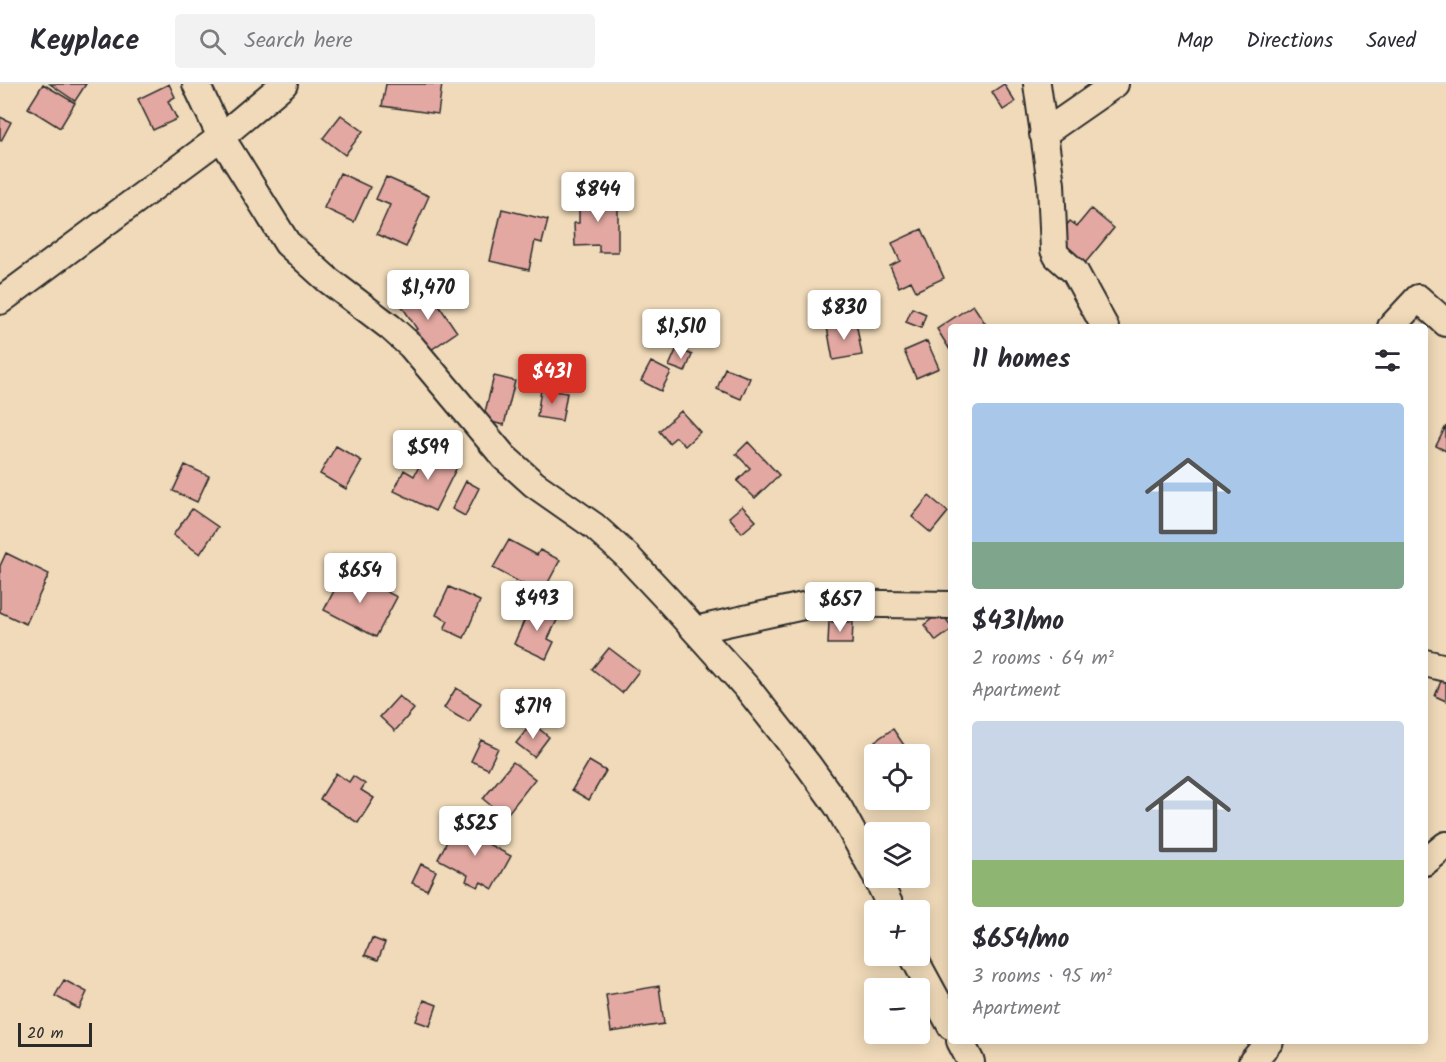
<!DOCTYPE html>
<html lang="en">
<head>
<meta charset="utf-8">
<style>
  body { margin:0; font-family:Kalam,sans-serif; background:#f2f2f3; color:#2b2b33; height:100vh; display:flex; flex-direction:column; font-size:22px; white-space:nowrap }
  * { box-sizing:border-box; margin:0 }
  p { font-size:20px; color:#7c7c81 }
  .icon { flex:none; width:33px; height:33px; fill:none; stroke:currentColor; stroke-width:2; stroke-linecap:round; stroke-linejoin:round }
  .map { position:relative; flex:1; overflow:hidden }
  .sheet { position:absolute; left:948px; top:240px; width:480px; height:720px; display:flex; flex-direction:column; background:#fff; border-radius:6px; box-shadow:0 3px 15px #0003 }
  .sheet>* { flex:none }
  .controls { position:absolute; left:864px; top:660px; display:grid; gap:12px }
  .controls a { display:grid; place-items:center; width:66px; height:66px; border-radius:6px; background:#fff; box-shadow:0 3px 15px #0003; font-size:30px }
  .scale { position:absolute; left:18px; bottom:15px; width:74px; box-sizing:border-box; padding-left:6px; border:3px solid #2b2b2b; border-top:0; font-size:16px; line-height:21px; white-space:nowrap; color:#2b2b2b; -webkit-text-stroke:4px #f0dab9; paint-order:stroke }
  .price { position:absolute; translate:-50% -51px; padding:0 14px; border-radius:6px; background:#fff; color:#222; font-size:20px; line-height:39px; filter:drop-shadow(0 2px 3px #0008) }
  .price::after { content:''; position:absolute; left:50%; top:36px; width:18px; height:14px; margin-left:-9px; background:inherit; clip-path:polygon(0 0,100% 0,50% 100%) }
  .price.on { background:#d93025; color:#fff }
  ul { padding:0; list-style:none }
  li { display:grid; align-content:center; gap:12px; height:318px; padding:0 24px }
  li span { display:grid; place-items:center; height:186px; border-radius:6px; color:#555 }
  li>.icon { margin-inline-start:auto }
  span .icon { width:108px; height:108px; fill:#fffc; stroke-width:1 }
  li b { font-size:26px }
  h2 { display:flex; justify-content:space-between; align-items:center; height:72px; padding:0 24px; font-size:26px }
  header { display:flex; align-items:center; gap:36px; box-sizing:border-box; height:84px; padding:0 30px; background:#fff; border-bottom:2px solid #e1e1e2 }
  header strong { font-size:28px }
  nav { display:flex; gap:33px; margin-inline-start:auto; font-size:21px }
  .search { width:420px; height:54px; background:#f2f2f3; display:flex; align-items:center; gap:15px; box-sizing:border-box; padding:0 21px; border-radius:6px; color:#7c7c81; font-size:22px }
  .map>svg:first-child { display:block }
</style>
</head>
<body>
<header>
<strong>Keyplace</strong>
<div class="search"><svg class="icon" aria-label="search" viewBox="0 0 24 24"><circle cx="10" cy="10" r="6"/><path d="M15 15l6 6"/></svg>Search here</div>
<nav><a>Map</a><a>Directions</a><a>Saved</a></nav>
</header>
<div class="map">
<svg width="1446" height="978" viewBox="0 0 1446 978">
  <rect width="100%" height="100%" fill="#f0dab9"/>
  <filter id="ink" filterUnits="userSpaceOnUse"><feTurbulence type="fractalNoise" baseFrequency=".0167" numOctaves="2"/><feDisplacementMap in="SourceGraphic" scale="12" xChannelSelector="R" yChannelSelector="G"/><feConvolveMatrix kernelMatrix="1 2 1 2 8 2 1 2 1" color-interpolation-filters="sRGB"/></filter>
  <g filter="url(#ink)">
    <!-- building -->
    <path fill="#e2a8a1" stroke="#2b2b2b" stroke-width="1.5" d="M43 0 75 19 60 44 28 24Z
      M50 0H86L75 17Z
      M169 0 175 13 168 17 177 35 153 46 138 15Z
      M386 0H442L438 30 382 22Z
      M1004 0 1015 18 1003 26 992 8Z
      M341 31 363 47 345 71 323 54Z
      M0 33 11 38 1 57 0 56Z
      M340 89 370 103 354 138 324 124Z
      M386 93 429 112 406 163 377 150 390 121 376 115Z
      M579 112H618V168H599V161L575 162 574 139H579Z
      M502 125 548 136 542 159 535 157 529 186 490 177Z
      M1091 125 1114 144 1081 184 1059 166 1067 157 1059 151 1070 137 1077 142Z
      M922 145 944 194 916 207 911 197 899 203 890 182 900 177 892 159Z
      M427 204 457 248 425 270 410 250 417 245 401 221Z
      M973 221 987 242 951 243 950 266 937 245Z
      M912 224 926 230 921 244 906 238Z
      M856 238 862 271 833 276 827 243Z
      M927 257 939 284 916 294 904 267Z
      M677 264 692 271 685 288 669 282Z
      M651 278 671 288 661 307 641 297Z
      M725 284 750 294 741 315 717 305Z
      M494 292 515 297 504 341 483 336Z
      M541 305 567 309 562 337 537 333Z
      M681 327 700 348 685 362 676 353 669 359 659 347Z
      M1446 342V367L1436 362Z
      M748 358 779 391 755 414 737 397 750 384 736 370Z
      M336 362 362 377 346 405 320 390Z
      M428 365 458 381 435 427 394 407 404 386 414 392Z
      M185 381 209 392 197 418 173 407Z
      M466 397 479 404 465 432 452 425Z
      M929 412 948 428 931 449 912 433Z
      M742 422 756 437 742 449 729 433Z
      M192 425 218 443 200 470 173 451Z
      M509 456 537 471 540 466 560 476 542 510 493 484Z
      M6 469 49 490 26 540 0 528V482Z
      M345 486 397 513 376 553 324 526Z
      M449 503 480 517 464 554 444 545 448 537 436 531Z
      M531 521 558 534 548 555 554 558 546 575 514 560Z
      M941 528 951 542V546L936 557 924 541Z
      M829 538H853L852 560H828Z
      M609 564 639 587 622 609 592 585Z
      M1441 597 1446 598V617L1435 612Z
      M456 604 481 619 469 639 444 624Z
      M399 612 414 625 395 647 380 633Z
      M532 639 549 653 534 673 516 659Z
      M893 645 910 670H884L875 657Z
      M481 656 498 664 488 685 471 677Z
      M589 677 606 687 589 716 572 706Z
      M513 678 535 695 505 733 483 715Z
      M336 689 349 698 353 692 365 700 361 706 374 714 358 739 320 715Z
      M455 742 470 750 474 744 491 753 488 760 511 772 493 805 481 798 478 803 466 797 468 791 438 775Z
      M421 780 436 787 427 806 412 799Z
      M372 854 385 859 378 876 365 871Z
      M64 896 87 908 79 925 55 912Z
      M659 902 664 940 611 948 606 911Z
      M424 916 437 921 430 942 416 937Z"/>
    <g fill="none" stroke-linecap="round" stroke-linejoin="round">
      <!-- street casing -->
      <g stroke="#2b2b2b" stroke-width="30">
        <path id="street" d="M196 0 221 53 287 159 328 196 390 243 411 262 504 373 534 400 594 442 626 471 669 517 748 605 808 681 839 724 874 788
          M1037 0 1051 100 1054 166 1057 172 1075 188 1105 243
          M1043 50 1115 0
          M0 217 221 53 284 0
          M1391 243 1418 214 1446 239
          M695 546 817 519 951 521
          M1425 579 1446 584
          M1425 778 1446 761
          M877 794 892 826
          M913 872 951 942
          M960 957 971 978
          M1252 978 1270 957"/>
      </g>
      <!-- street -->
      <use href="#street" stroke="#f0dab9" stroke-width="26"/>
    </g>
  </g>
</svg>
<div class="controls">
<a><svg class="icon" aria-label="locate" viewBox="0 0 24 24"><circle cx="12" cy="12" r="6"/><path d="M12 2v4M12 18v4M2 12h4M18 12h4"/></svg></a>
<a><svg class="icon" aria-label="layers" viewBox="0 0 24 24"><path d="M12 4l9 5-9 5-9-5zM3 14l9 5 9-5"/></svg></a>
<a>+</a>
<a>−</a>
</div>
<div class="scale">20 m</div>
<b class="price" style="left:598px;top:139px">$844</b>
<b class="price" style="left:428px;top:237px">$1,470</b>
<b class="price" style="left:844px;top:257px">$830</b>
<b class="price" style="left:681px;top:276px">$1,510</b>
<b class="price on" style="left:552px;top:321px">$431</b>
<b class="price" style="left:428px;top:397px">$599</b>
<b class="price" style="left:360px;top:520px">$654</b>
<b class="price" style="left:537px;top:548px">$493</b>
<b class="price" style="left:840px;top:549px">$657</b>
<b class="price" style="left:533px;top:656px">$719</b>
<b class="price" style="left:475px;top:773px">$525</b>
<section class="sheet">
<h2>11 homes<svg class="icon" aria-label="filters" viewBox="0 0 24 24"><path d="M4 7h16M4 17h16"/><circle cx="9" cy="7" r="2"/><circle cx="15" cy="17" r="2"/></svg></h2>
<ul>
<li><span style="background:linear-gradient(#a9c7e8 75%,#7fa58c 0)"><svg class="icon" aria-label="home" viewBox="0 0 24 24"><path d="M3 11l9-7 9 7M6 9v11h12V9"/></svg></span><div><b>$431/mo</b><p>2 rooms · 64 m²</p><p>Apartment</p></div></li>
<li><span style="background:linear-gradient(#c9d6e8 75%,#8fb573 0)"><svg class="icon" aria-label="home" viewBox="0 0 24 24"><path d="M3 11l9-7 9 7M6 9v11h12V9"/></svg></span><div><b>$654/mo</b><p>3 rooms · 95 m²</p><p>Apartment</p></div></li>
</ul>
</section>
</div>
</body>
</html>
